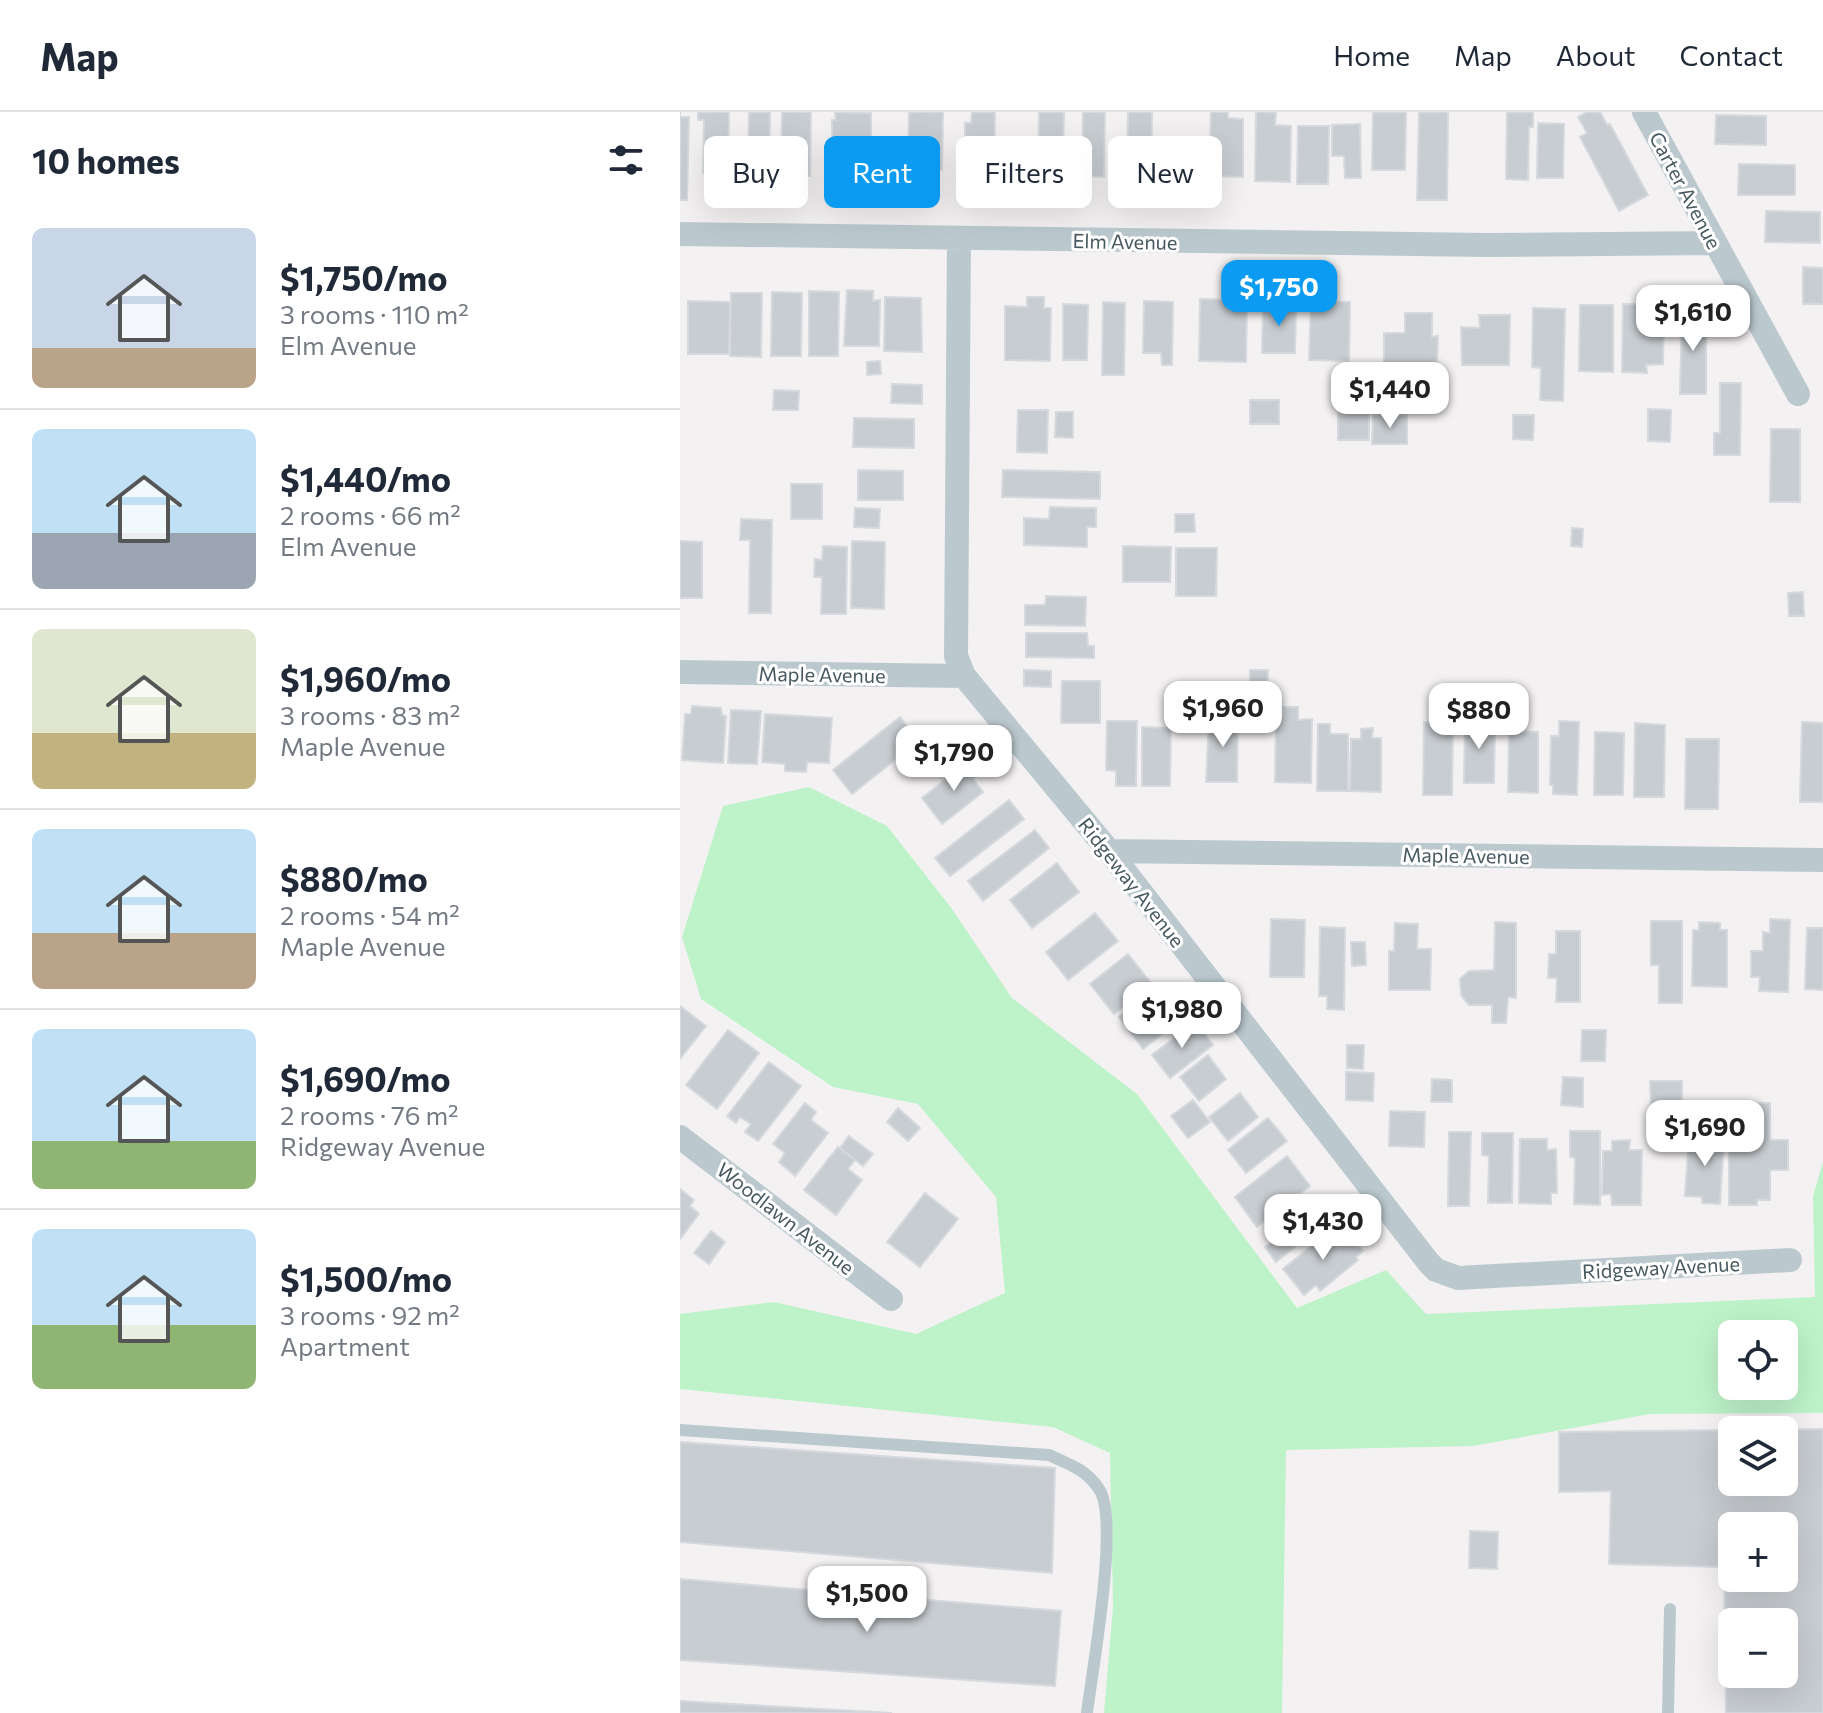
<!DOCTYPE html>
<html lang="en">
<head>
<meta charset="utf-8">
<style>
  body { margin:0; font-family:Commissioner,sans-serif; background:#f6f6f7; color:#1f2937; height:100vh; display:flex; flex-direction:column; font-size:30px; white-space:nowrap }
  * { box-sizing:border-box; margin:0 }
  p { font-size:26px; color:#747a83 }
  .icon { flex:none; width:44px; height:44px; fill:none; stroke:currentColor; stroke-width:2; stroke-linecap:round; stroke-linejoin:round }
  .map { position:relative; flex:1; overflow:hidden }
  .side { display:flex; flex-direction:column; background:#fff; width:680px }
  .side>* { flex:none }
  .guide { position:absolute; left:24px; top:24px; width:760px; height:72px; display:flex; gap:16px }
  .fabs { position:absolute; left:1038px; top:1208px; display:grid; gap:16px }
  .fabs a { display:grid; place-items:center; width:80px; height:80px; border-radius:12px; background:#fff; box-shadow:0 8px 32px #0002; font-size:40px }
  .price { position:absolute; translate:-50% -68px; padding:0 18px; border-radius:16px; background:#fff; color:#222; font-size:26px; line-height:52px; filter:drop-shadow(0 2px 4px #0008) }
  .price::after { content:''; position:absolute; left:50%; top:48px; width:24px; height:18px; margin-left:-12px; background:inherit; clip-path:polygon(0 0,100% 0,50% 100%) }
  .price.current { background:#0c9bf3; color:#fff }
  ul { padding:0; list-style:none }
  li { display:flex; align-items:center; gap:24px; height:200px; padding:0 32px }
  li+li { border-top:2px solid #e0e1e3 }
  li span { display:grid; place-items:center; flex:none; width:224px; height:160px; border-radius:12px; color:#555 }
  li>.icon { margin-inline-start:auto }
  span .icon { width:96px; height:96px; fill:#fffc; stroke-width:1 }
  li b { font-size:34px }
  h2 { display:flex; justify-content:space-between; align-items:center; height:96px; padding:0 32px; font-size:34px }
  .chip { padding:0 28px; border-radius:12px; background:#fff; box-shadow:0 8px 32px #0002; font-size:28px; line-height:72px }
  .chip.current { background:#0c9bf3; color:#fff }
  header { display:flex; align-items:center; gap:48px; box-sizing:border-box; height:112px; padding:0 40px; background:#fff; border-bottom:2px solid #e0e1e3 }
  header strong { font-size:38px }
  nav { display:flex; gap:44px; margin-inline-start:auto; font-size:28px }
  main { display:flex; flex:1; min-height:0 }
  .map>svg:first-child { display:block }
</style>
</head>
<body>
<header>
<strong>Map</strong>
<nav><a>Home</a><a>Map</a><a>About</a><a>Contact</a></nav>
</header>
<main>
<section class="side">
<h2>10 homes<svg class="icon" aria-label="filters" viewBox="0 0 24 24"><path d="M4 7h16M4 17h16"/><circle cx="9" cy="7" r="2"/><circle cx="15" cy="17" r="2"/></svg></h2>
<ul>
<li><span style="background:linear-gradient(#c9d6e8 75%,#b9a48a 0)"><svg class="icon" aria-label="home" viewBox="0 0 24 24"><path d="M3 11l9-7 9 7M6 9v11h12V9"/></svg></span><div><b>$1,750/mo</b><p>3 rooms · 110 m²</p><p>Elm Avenue</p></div></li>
<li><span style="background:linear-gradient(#bfe0f5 65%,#9aa5b1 0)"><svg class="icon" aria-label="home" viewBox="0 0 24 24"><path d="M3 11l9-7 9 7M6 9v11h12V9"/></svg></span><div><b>$1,440/mo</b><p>2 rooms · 66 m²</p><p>Elm Avenue</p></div></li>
<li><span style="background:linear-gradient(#dfe7d0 65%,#c2b280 0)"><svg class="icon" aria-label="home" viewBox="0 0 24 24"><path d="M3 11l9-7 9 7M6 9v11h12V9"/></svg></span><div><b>$1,960/mo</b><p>3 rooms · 83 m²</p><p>Maple Avenue</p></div></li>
<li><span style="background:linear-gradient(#bfe0f5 65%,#b9a48a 0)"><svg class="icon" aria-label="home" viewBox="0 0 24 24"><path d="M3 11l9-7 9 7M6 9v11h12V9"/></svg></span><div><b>$880/mo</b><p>2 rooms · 54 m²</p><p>Maple Avenue</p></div></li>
<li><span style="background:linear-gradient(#bfe0f5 70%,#8fb573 0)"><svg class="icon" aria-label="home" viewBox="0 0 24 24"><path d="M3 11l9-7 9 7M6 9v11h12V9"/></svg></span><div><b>$1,690/mo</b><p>2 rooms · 76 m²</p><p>Ridgeway Avenue</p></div></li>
<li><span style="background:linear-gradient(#bfe0f5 60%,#8fb573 0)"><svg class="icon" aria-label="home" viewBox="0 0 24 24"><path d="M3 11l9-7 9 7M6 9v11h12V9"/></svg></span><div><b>$1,500/mo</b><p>3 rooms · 92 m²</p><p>Apartment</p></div></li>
</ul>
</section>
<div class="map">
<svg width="1143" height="1601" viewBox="0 0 1143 1601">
  <rect width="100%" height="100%" fill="#f4f1f2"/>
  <!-- green -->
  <path fill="#bef3c9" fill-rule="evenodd" d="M129 675 207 714 272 797 332 886 457 982 617 1196 706 1158 746 1202 1135 1185 1133 1084 1143 1050V1301L970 1302 793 1334 606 1338 602 1601H424L433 1494 430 1341 373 1315 0 1277V1202L94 1190 236 1222 325 1181 316 1085 238 992 153 975 21 887 2 825 43 694ZM1052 1222H1104V1274H1052Z"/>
  <!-- building -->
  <path fill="#c8cdd1" stroke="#d5d9dd" stroke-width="2" fill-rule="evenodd" d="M0 0V5H9L7 88H0Z
    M18 0H49L48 62 23 61 24 8H18Z
    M69 0H90L89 56H79V62L68 61Z
    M102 0H131L130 64H101Z
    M155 0 191 1V66H153L152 8H156Z
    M229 0H263L262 58 228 56Z
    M292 0H315L314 59H291V37H285V11H291Z
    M359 0H384L382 66 358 65Z
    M403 0H425L424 65 402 64Z
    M448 0H472L471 66H447Z
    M531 0H548V6L563 7V65L529 64Z
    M576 0H596L595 13 611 14 610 70 575 69Z
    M693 0H726L725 58H692Z
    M739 0H768L767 88H737Z
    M827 0H853V15H849L848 68 826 67Z
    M907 0H920L927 13 930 12 968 83 939 99 900 25 907 21 898 5Z
    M1036 3 1086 4V33L1035 32Z
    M858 11 884 12 883 66H857Z
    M680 12 681 66H665L664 44H652V13Z
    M618 14H649L648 72H617Z
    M1059 52 1115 53V83H1058Z
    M1086 99 1140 100V131L1085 130Z
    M1123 155 1143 156V192H1123Z
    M167 178 193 179V189L200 188 199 234H164Z
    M129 179 159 180 158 244H129Z
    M92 180 122 181 121 244H91Z
    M51 181H82L81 245 50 244Z
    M205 185 241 186 242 240 204 239Z
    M347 185H364V196H371L370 249 325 248V194L347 195Z
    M520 187 567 188 566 250 519 249Z
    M8 189 50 190 49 242H8Z
    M464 189 493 190 492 253H482L481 241H463Z
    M631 189 670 190 669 249 629 248Z
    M423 190 445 191 444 263H422Z
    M383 192 408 193 407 248H383Z
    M583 192H616L615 241H582Z
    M943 192 979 193 978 205H984L983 252 966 253 967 261 942 260Z
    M900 193H933V260L899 259Z
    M853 196 885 197 883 289 860 288 861 256 852 255Z
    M1002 198 1026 199V282H1000Z
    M725 201H752V225L758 224 757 253 704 252V221H725Z
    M799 203H830L829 253H782L781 215 800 216Z
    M200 249 201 262 187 263V250Z
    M1040 271H1061L1060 343H1034V321H1040Z
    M212 272 242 273V292L211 291Z
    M94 278 119 279 118 298H93Z
    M570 288H599V312H570Z
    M968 297 991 298 990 330 968 329Z
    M338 298H368L367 341 337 340Z
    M376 300H393V326L375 325Z
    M658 301 689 302V328H658Z
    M693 303H727V332H692Z
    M833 303H854L853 328 833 327Z
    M174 306 234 307V336L173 335Z
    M1091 317H1120V390H1090Z
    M178 358 223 359V388H178Z
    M323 358 420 360V387L322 385Z
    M111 372H142V407H111Z
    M370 395 416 396V415H407V435L344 433V406L369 407Z
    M175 396 200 397 199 416 174 415Z
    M495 402H514L515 420H495Z
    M61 407 92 408 91 501H69L70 428H60Z
    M892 416 903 417 902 435 891 434Z
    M0 429 22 430V486H0Z
    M172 429 205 430 204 497 171 496Z
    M143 434 167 435 166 502H141L142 465H134L135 447 142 448Z
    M443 434 491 435 490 470H443Z
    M496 436H537L536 484H496Z
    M1123 480 1124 504H1109L1108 481Z
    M366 484 406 485 405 514 345 513V493H365Z
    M346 521H407L408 534H414V546L346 545Z
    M344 558 371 559V575L344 574Z
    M570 558H588L587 588H570Z
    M382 569H420V611H381Z
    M12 594 41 596 42 603 46 604 43 651 2 648 5 602H11Z
    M603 595H618V608L632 607 631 671 595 670 596 604H603Z
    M51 598 81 599 77 652 48 651Z
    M541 600 558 601 557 670H526L529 608H541Z
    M85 602 152 606 149 651 127 650 126 660 105 659V652L82 650Z
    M220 605 239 629 172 682 153 658Z
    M785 606 815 607 814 671H784Z
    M427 609H457L456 674H436V659L426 658Z
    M879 609 899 610 897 683 873 682V673H870L871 624H879Z
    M744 610 773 611 772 683H743Z
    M1122 610 1143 611V690H1120Z
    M955 611 985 613 984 685H954Z
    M638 612H650V622H668V679H637Z
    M462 615 491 616 490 674H462Z
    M693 616 692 626H701V680L670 679 671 627H681V617Z
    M829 619 858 620V681L828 680Z
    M915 620 944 621 943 683H914Z
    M1006 627H1039L1038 697H1005Z
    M289 649 298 662 293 667 303 680 262 712 242 686Z
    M329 688 344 707 270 764 255 746Z
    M355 718 369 736 303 789 288 769Z
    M377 751 399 780 352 816 330 788Z
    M415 801 438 829 388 868 366 840Z
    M591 807 625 808 624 865H590Z
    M1090 807 1110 808 1108 880 1079 879 1080 865H1071V839H1083V820L1090 821Z
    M971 809H1002V891H979V853H971Z
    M815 810 836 811V886L828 885 826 911H812V893H789L781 883 780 867 789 859 814 858Z
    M1019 810 1040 811V818H1047V875L1012 874 1013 818H1019Z
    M715 811 738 812 737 837H751L750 878H709V839H714Z
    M640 815 665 816 664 898 647 897V884H639Z
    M1127 816H1143V878L1125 877Z
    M876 819H900V890H876L877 866H868L869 842H876Z
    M671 830H685L686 853 672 854Z
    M448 842 472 872 434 902 410 872Z
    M475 877 499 909 463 937 439 905Z
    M0 894 26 914 0 947Z
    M515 910 533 933 490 966 472 943Z
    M48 918 79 941 37 997 6 973Z
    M902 918H926L925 949H901Z
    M667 933H684L683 957 667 956Z
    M528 943 546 967 519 989 500 965Z
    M89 950 121 974 78 1029 65 1020 71 1012 60 1005 56 1011 47 1004Z
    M666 960 694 961 693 989 666 988Z
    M883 965 903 966V995L881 993Z
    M752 967 772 968V990H751Z
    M970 969H1002V996H971Z
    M560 981 578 1005 548 1029 529 1005Z
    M513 988 530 1010 508 1026 491 1004Z
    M125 991 136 1000 131 1008 148 1021 115 1064 99 1050 105 1041 93 1032Z
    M1049 991H1090V1028H1108V1058H1090V1088H1077V1093H1049Z
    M218 996 240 1016 228 1029 207 1010Z
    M710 999 745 1000 744 1035 709 1034Z
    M588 1006 607 1029 566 1061 548 1038Z
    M890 1019H920V1093L894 1092 895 1046 890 1045Z
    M769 1020H791L789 1094H768Z
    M802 1021H833L832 1091H808L809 1044 802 1043Z
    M1009 1022 1044 1024 1040 1092 1022 1091V1085L1005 1084Z
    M169 1024 193 1042 183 1054 160 1036Z
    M840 1027H867V1038L876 1037 877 1081H871V1092L839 1091Z
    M950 1028 949 1038H962L961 1093H932L931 1082 922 1083 923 1039H932V1029Z
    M158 1035 175 1048 168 1057 182 1068 156 1103 124 1078Z
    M607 1044 630 1074 577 1115 555 1085Z
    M0 1077 14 1088 10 1094 19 1102 0 1127Z
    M245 1081 278 1107 240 1155 207 1130Z
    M610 1116 621 1130 596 1150 585 1135Z
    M654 1116 663 1127 669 1122 683 1139 676 1145 678 1148 640 1179 636 1173 624 1183 603 1157Z
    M31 1119 45 1130 29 1152 14 1141Z
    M1143 1317V1601H1046L1044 1455 929 1452 931 1379 879 1380V1320L1052 1318V1370H1104V1318H1077ZM1052 1414H1104V1466H1052ZM1052 1510H1104V1562H1052Z
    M0 1330 375 1356 372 1461 0 1430Z
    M790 1419 818 1420 817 1457 789 1456Z
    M0 1467 381 1499 375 1574 0 1548Z
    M0 1589 212 1601H0Z"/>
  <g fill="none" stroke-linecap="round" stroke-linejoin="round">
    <!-- service -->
    <path stroke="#bbc9cf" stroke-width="12" d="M0 1318 369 1343C389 1352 407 1358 419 1377 440 1407 412 1559 407 1601
      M988 1601 990 1497"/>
    <!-- minor -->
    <path stroke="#bbc9cf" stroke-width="24" d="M964 0 1118 282
      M0 122 806 133 1034 131
      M279 127 276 544 284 564 429 739 749 1151 756 1158 778 1166 1110 1148
      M0 560 284 564
      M429 739 1143 748
      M0 1025 211 1187"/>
  </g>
  <g text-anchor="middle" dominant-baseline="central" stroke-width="6" stroke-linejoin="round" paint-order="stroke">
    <!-- street labels -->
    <g font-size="20" fill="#475960" stroke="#fff">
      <text transform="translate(1006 78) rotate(62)">Carter Avenue</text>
      <text transform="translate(445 129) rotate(1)">Elm Avenue</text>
      <text transform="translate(142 562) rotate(1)">Maple Avenue</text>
      <text transform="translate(786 743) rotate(1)">Maple Avenue</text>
      <text transform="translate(452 770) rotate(52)">Ridgeway Avenue</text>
      <text transform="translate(106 1106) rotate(38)">Woodlawn Avenue</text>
      <text transform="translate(981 1155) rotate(-3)">Ridgeway Avenue</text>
    </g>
  </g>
</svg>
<div class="fabs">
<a><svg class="icon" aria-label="locate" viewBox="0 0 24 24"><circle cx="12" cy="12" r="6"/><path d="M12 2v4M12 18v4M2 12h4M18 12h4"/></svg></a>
<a><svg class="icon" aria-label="layers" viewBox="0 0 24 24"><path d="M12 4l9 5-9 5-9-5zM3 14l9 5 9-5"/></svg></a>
<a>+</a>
<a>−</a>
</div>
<b class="price current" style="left:599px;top:216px">$1,750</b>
<b class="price" style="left:1013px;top:241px">$1,610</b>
<b class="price" style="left:710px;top:318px">$1,440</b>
<b class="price" style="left:543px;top:637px">$1,960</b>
<b class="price" style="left:799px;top:639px">$880</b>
<b class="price" style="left:274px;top:681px">$1,790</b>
<b class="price" style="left:502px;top:938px">$1,980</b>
<b class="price" style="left:1025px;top:1056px">$1,690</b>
<b class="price" style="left:643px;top:1150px">$1,430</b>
<b class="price" style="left:187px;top:1522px">$1,500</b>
<div class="guide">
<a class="chip">Buy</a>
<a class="chip current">Rent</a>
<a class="chip">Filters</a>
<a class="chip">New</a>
</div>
</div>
</main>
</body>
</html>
